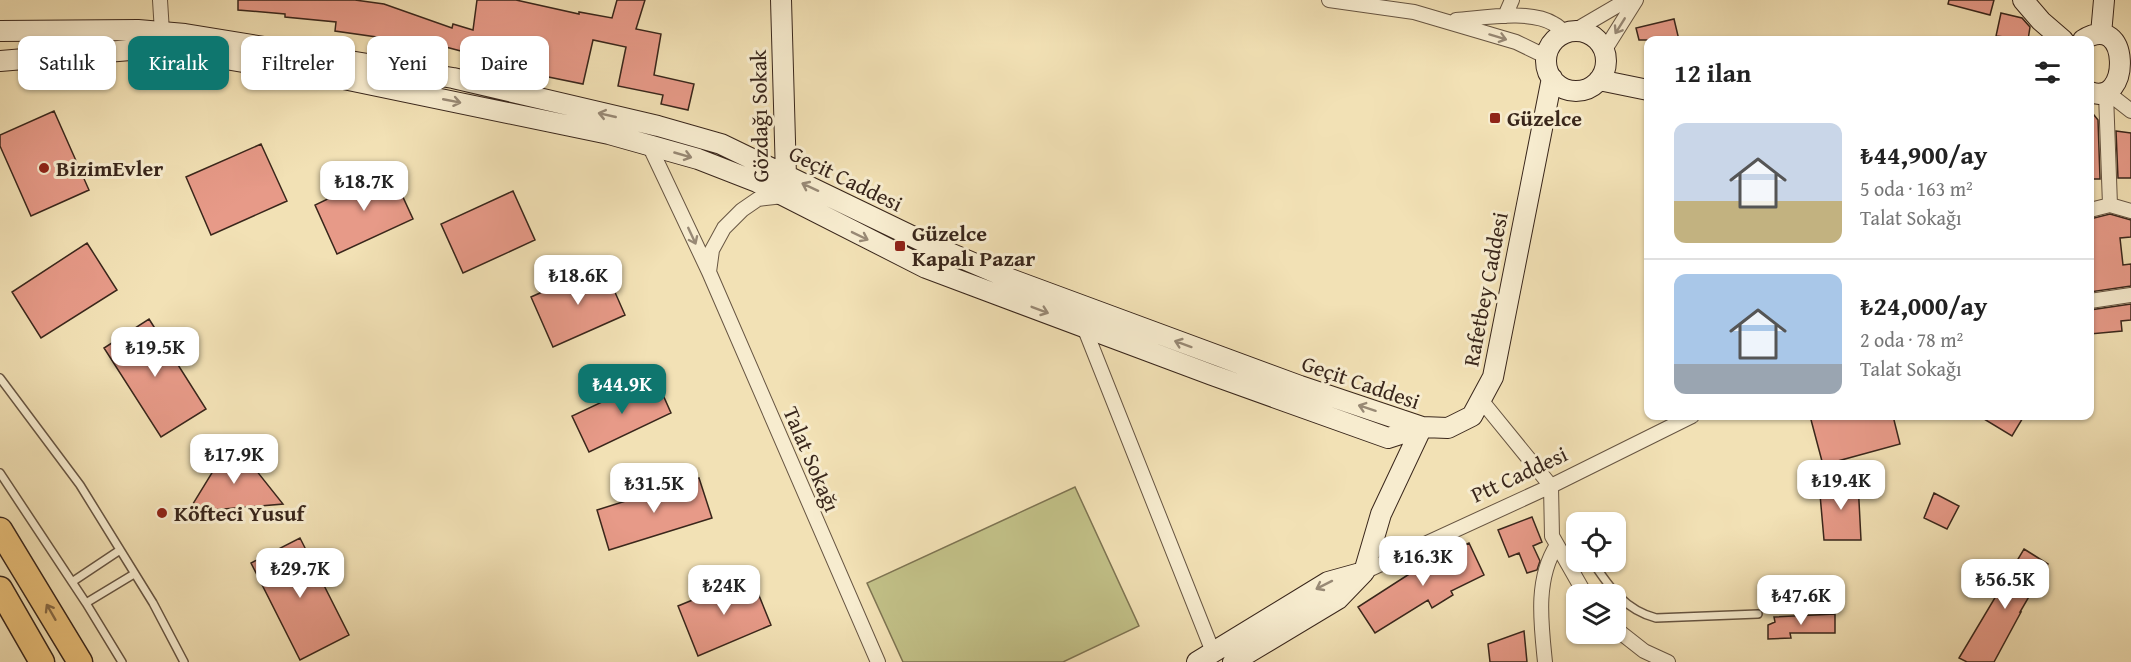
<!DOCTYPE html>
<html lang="tr">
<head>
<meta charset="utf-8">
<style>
  body { margin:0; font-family:"Gentium Book Plus",serif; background:#f6f6f6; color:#222; height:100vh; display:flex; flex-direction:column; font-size:22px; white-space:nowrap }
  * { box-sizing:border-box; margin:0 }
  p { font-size:20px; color:#767676 }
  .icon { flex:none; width:33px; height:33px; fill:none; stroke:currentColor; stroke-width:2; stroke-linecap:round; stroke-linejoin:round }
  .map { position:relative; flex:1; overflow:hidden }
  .details { position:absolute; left:1644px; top:36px; width:450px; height:384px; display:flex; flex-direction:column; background:#fff; border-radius:12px; box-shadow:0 2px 4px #0004 }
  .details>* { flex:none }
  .top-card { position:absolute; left:18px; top:36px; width:570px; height:54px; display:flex; gap:12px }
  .controls { position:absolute; left:1566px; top:512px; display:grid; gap:12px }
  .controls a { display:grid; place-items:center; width:60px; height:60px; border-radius:12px; background:#fff; box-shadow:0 2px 4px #0004; font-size:30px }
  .price { position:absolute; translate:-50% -51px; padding:0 14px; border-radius:12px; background:#fff; color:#222; font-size:20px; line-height:39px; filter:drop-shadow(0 2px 3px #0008) }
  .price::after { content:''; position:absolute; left:50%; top:36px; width:18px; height:14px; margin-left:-9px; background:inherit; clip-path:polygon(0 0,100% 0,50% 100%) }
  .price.current { background:#0f766e; color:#fff }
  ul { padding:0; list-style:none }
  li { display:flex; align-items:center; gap:18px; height:150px; padding:0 30px }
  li+li { border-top:2px solid #e0e0e0 }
  li span { display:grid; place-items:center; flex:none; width:168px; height:120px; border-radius:12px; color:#555 }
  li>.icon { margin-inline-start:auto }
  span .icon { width:72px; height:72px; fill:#fffc; stroke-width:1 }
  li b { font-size:26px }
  h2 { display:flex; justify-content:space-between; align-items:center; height:72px; padding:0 30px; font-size:26px }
  .tag { padding:0 21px; border-radius:12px; background:#fff; box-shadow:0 2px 4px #0004; font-size:21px; line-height:54px }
  .tag.current { background:#0f766e; color:#fff }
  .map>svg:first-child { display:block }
</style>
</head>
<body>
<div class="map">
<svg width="2131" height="662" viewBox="0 0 2131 662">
  <rect width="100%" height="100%" fill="#f2e1b5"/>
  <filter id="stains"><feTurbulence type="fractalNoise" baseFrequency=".00333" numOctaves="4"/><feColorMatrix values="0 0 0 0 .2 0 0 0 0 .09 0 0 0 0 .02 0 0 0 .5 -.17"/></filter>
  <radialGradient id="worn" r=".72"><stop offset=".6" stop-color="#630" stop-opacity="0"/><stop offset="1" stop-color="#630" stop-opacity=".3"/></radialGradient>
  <!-- green -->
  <path fill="#c2c188" stroke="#7e7452" stroke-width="1.5" d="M1075 487 1139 626 1063 662H903L867 583Z"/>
  <!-- building -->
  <path fill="#e79a88" stroke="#39261b" stroke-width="1.5" d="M238 0H355L384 4 452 28 453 24 473 30 477 0H516L579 14V12L612 18 617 0H645L636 29 661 34 654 75 694 84 688 110 661 104 663 95 618 86 626 47 593 40 583 84 494 66 495 60 438 45 436 52 405 41 335 31 336 22 285 17V14L238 10Z
    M1949 0H1994L1990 15 1948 4Z
    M2001 13 2022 18 2030 27 2028 40 1996 36Z
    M1674 19 1679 40H1639L1636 28Z
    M2090 110 2098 120 2100 179H2090Z
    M54 111 89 190 31 216 0 146V135Z
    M2116 131 2131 133V178H2118Z
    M261 144 287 201 211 235 186 177Z
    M390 169 413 219 337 254 315 205Z
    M513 191 535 240 463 273 441 224Z
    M2110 214 2131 220V237L2120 238 2123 265 2131 264V286L2090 292V219Z
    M87 243 117 290 41 338 12 292Z
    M603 265 625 315 553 347 531 297Z
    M2131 304V320L2121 321 2122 331 2090 334V310Z
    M149 319 206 409 161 437 104 348Z
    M655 377 671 413 589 452 572 416Z
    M1810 416H1893L1900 444 1823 465Z
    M1979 416H2024L2012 436Z
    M232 440 283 504 188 512Z
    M699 478 712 518 609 550 597 510Z
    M1858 482 1861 540H1824L1819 483Z
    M1934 493 1959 506 1947 529 1924 518Z
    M1532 517 1542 542 1533 546 1540 561 1537 570 1527 573 1519 553 1509 557 1498 530Z
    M300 538 349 635 300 660 251 563Z
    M1469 543 1484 575 1451 591 1453 595 1432 608 1428 600 1375 633 1358 607 1431 560Z
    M2024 549 2048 564 2020 612H2021L1994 662H1967L1959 658Z
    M751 576 771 625 698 656 678 606Z
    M1835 614V633H1790L1791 638 1768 639V625L1775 622 1774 617Z
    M1524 631 1527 662H1490L1488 644Z"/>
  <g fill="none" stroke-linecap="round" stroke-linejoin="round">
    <!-- lane casing -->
    <g stroke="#675542" stroke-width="10">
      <path id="lane" d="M0 378 80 485 153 603 184 662
        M0 473 86 603 122 662
        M1572 572 1592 561C1609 587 1625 610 1656 618L1758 614
        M72 582 120 550
        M86 603 134 574"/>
    </g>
    <!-- street casing -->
    <g stroke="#675542" stroke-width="16">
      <path id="street" d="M160 0 162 32
        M1329 0 1414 12 1516 42 1547 57
        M1505 16 1512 0
        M1456 20C1483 18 1530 9 1554 24 1558 26 1562 30 1565 34
        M1574 31 1627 0
        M1604 51 1636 0
        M2108 93 2131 111
        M2106 94 2110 205
        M649 145 709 272 878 662
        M2090 210 2110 205 2131 211
        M709 272 712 250 724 228 742 210 758 199 783 196
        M2090 301 2131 295
        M1084 327 1213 652
        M1481 400 1551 486 1552 536 1585 594
        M1364 572 1551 486 1692 416
        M1616 629 1644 651 1668 662
        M1545 662C1541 623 1535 579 1557 545"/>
    </g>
    <!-- secondary casing -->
    <g stroke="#39261b" stroke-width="22">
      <path id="secondary" d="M781 0 786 176 784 187
        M2023 0 2041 21 2063 40
        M0 31 138 30 185 34 453 78 658 126 721 144 924 242 1013 280 1300 386 1422 427 1448 428 1472 416 1493 377 1552 78
        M1546 61a30 30 0 1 1 60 0a30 30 0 1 1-60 0Z
        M2101 34 2104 0
        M2083 40C2131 9 2131 109 2090 92
        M0 61 142 49 190 53 334 77 609 134 698 159 757 182 926 268 1212 375 1388 438 1422 427
        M1599 80 1648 90
        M1364 572 1381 514 1422 427
        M1197 662 1328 582 1364 572 1338 599 1233 662"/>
    </g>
    <!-- highway casing -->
    <g stroke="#39261b" stroke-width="27">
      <path id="highway" d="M0 530 80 662
        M0 589 42 662"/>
    </g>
    <!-- lane -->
    <use href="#lane" stroke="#f7eccf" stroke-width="7"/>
    <!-- street -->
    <use href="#street" stroke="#f7eccf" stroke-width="14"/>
    <!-- secondary -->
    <use href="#secondary" stroke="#f7eccf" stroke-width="20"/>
    <!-- highway -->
    <use href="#highway" stroke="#e9c07a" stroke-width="24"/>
  </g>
  <!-- one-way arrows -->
  <defs><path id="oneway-shaft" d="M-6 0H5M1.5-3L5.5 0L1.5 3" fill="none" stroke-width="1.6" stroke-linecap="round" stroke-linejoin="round" transform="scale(1.5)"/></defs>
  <g stroke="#988975">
    <use href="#oneway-shaft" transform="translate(1620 26) rotate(122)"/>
    <use href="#oneway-shaft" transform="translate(1498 37) rotate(17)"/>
    <use href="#oneway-shaft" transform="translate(452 101) rotate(11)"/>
    <use href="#oneway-shaft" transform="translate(607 115) rotate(-167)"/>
    <use href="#oneway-shaft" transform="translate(683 155) rotate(16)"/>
    <use href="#oneway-shaft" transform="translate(810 187) rotate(-155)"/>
    <use href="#oneway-shaft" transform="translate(692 236) rotate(65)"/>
    <use href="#oneway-shaft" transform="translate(860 236) rotate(26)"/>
    <use href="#oneway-shaft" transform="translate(1040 310) rotate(21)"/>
    <use href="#oneway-shaft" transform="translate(1183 344) rotate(-160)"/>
    <use href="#oneway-shaft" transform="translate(1367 408) rotate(-162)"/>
    <use href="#oneway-shaft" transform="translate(1324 585) rotate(153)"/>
  </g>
  <use stroke="#886b46" href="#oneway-shaft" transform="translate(51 612) rotate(-120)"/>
  <!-- markers -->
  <g fill="#8f2418" stroke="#f7eccf" stroke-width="2">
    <rect x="1489" y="112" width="12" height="12" rx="3"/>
    <circle cx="44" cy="168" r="6"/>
    <rect x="894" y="240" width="12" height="12" rx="3"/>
    <circle cx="162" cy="513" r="6"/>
  </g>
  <g text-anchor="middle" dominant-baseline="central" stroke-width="6" stroke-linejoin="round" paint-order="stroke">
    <!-- street labels -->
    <g font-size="22" fill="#39261b" stroke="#f7eccf">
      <text transform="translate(759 116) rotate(-91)">Gözdağı Sokak</text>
      <text transform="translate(846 178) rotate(26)">Geçit Caddesi</text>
      <text transform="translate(1485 289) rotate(-79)">Rafetbey Caddesi</text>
      <text transform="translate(1361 382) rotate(19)">Geçit Caddesi</text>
      <text transform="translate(812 459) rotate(67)">Talat Sokağı</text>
      <text transform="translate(1519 474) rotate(-25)">Ptt Caddesi</text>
    </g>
    <!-- poi labels -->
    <g font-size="22" font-weight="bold" fill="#39261b" stroke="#f7eccf" text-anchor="start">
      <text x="1507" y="118">Güzelce</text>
      <text x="56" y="168">BizimEvler</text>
      <text x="912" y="233">Güzelce<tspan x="912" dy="25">Kapalı Pazar</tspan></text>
      <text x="174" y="513">Köfteci Yusuf</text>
    </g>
  </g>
  <rect width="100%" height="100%" filter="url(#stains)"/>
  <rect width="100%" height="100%" fill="url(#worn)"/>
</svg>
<div class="controls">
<a><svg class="icon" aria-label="locate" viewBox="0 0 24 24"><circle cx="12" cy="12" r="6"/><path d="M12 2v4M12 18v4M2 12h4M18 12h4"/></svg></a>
<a><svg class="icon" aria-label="layers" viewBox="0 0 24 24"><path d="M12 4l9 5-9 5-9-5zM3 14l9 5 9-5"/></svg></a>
</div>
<b class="price" style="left:364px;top:212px">₺18.7K</b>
<b class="price" style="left:578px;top:306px">₺18.6K</b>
<b class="price" style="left:155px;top:378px">₺19.5K</b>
<b class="price current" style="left:622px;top:415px">₺44.9K</b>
<b class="price" style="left:234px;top:485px">₺17.9K</b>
<b class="price" style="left:1841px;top:511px">₺19.4K</b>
<b class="price" style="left:654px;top:514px">₺31.5K</b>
<b class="price" style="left:1423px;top:587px">₺16.3K</b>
<b class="price" style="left:300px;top:599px">₺29.7K</b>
<b class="price" style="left:2005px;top:610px">₺56.5K</b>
<b class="price" style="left:724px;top:616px">₺24K</b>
<b class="price" style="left:1801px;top:626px">₺47.6K</b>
<div class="top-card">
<a class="tag">Satılık</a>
<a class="tag current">Kiralık</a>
<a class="tag">Filtreler</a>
<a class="tag">Yeni</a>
<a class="tag">Daire</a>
</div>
<section class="details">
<h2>12 ilan<svg class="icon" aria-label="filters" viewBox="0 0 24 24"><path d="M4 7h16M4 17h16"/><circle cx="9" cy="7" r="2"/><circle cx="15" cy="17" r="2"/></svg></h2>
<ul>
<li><span style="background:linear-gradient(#c9d6e8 65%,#c2b280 0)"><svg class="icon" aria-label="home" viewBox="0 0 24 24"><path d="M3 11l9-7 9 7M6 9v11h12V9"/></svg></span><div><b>₺44,900/ay</b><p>5 oda · 163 m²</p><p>Talat Sokağı</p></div></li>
<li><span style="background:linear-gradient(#a9c7e8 75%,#9aa5b1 0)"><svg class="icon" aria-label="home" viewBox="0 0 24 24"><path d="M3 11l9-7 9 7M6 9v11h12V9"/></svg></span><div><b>₺24,000/ay</b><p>2 oda · 78 m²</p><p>Talat Sokağı</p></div></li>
</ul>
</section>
</div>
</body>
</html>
